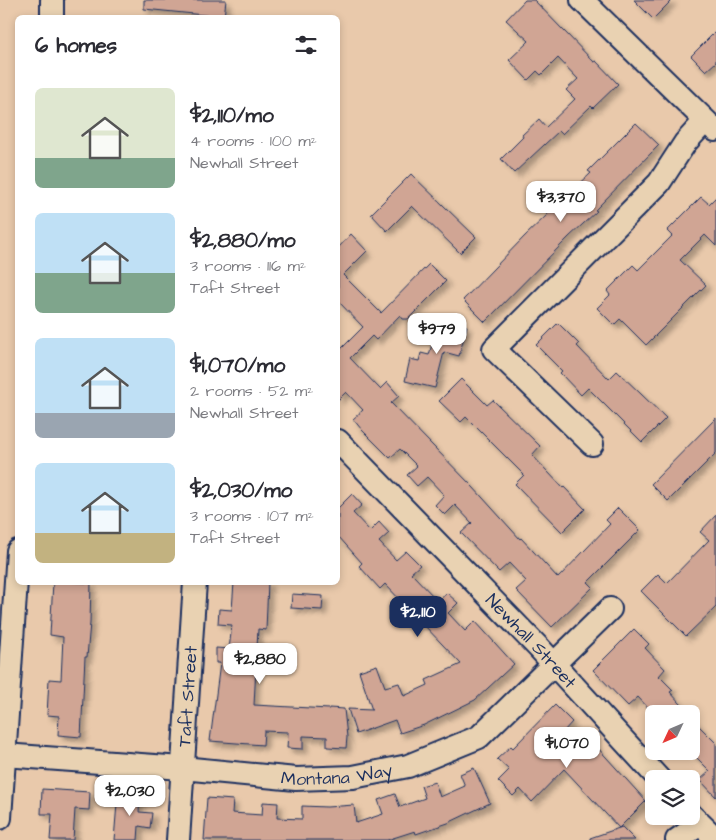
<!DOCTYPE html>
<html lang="en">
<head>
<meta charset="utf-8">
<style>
  body { margin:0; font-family:"Architects Daughter",sans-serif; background:#f2f2f3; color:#2b2b33; height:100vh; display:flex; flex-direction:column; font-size:19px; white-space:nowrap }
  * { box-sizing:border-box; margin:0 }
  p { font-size:16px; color:#7c7c81 }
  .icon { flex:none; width:28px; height:28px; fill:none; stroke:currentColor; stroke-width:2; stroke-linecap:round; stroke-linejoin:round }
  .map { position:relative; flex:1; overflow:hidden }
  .drawer { position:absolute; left:15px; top:15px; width:325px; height:570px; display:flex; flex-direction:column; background:#fff; border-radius:8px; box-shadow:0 2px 8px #0003 }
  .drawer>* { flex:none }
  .needle { width:32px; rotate:226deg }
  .buttons { position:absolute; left:645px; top:705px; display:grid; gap:10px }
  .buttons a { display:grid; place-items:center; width:55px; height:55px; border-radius:8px; background:#fff; box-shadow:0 2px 8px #0003; font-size:25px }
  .price { position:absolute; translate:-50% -42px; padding:0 11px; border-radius:10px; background:#fff; color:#222; font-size:16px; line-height:32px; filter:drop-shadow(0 1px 2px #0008) }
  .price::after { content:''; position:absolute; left:50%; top:30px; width:15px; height:11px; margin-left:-8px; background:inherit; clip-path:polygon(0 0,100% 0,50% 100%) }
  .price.current { background:#1b2f5e; color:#fff }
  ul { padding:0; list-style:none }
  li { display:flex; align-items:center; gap:15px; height:125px; padding:0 20px }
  li span { display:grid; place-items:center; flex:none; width:140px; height:100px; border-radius:8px; color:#555 }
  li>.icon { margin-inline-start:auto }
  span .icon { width:60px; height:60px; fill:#fffc; stroke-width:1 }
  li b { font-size:21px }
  h2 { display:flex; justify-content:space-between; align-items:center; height:60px; padding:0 20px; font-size:21px }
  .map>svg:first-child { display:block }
</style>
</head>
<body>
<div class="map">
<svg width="716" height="840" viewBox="0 0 716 840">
  <defs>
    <filter id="shadow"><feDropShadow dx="4.5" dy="4.5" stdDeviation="2.5" flood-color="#0004"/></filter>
  </defs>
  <rect width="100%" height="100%" fill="#e9c9ab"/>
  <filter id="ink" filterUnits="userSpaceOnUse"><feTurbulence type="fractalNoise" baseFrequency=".02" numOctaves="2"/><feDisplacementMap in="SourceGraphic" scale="10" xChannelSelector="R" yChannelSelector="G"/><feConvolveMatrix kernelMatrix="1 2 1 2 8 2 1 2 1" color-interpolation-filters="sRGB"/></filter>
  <g filter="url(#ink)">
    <!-- building -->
    <path fill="#d0a594" stroke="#1b2f5e" filter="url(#shadow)" d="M144 0H226L224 17 144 9Z
      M525 0H534L594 62 596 61 618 84 593 108 591 106 562 134 559 131 514 173 501 159 523 137 522 135 539 119 546 127 575 99 566 90 578 79 558 58 541 75 537 71 528 80 509 60 529 41 506 20Z
      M634 0H672L653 19Z
      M716 31V62L706 71 691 56Z
      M636 123 659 145 595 210 597 211 569 237 485 322 463 300 525 236 591 173 588 171Z
      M411 174 476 237 460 253 412 206 387 231 371 214Z
      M701 197 709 204 716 197V246L705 235 680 260 706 285 646 345 620 319 614 325 597 308 610 295 607 291 633 265 638 270 672 236 667 231Z
      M351 234 367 251 343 275 381 313 429 264 446 281 408 319H403L400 315 376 340 372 336 350 358 380 389 387 382 399 396 391 403 473 487 520 539 521 538 558 578 610 524 606 520 618 508 640 530 588 582 593 587 552 627 516 590 526 581 509 563 499 572 461 533 472 523 455 505 445 515 435 505 444 495 427 477 417 486 407 475 417 466 400 449 390 458 362 430 353 419 363 410 346 392 338 400V345L341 349 363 327 338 301V248Z
      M445 320 467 326 459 356 444 352 435 388 405 381 410 359 419 361 421 353 429 355 436 330 442 331Z
      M558 323 579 344 577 346 609 379 617 371 666 418 642 442 588 388 581 395 560 373 562 371 536 345Z
      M461 379 487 405 493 400 540 446 532 455 563 488 564 487 585 509 562 532 515 484 524 475 466 417 461 422 439 401Z
      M716 418V453L668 501 651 484Z
      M352 494 362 505 353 513 370 531 379 522 389 533 379 542 396 560 406 551 420 565 411 573 438 601 447 593 458 603 448 613 465 631 475 621 514 664 475 700 424 725 400 733 395 720 356 734 348 709 372 710 359 671 377 665 385 687 399 683 404 696 428 685 426 680 461 664 385 584 380 589 359 566 362 563 338 536V508Z
      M716 515V607L686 636 641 591 658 574 667 583 709 540 700 532Z
      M53 582 91 583 90 623 87 657H85L81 737 58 735 59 716 47 715 49 679 61 680 63 637 50 635Z
      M234 582H268L266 630 258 629 254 705 329 709V708L344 709 347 737 346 748 327 747V737L303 736V749L287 748 288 732 264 731 263 745 210 741 220 663H216V648L229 649 232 625 218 624 219 609 232 610Z
      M292 594 323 596 322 610 291 608Z
      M634 629 649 644 645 648 665 669 659 676 673 690 670 692 690 714H655L658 711H651L638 697 628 706 593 670Z
      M555 705 572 722 563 732 585 756 596 746 646 801 619 828 564 769 532 802 520 789 513 796 498 781 509 770 497 759 511 746 513 748Z
      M691 718 716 743V797L700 780 710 771 691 752Z
      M474 768 490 803 448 823 416 834 415 831 387 840H204L207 798 233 800 232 813 262 815 263 802 278 803 277 818 302 819V806L327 807 354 805 356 823 383 814 378 800 395 794 400 807 425 798 421 786 435 782 440 797 465 786 460 774Z
      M42 789 90 792 89 810 75 809 73 840H50L52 814H41Z
      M118 791 140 793 139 812 152 813 150 828 139 826 138 840H114Z
      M622 827 635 840H590V838Z"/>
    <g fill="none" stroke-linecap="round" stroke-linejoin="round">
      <!-- minor casing -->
      <g stroke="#1b2f5e" stroke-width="26">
        <g id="minor">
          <path d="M582 0 715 130"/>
          <path d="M52 18V0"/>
          <path id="s1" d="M338 441 540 649 659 779"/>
          <path d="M592 444 494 349 659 183 685 143 705 121"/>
          <path id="s2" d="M4 755 182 768 296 779 353 777 408 766 479 737 610 609"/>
          <path d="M691 815 716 839"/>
          <path d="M0 818 18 551"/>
          <path id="s3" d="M178 840 195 582"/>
          <path d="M677 840 700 824"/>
        </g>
      </g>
      <!-- minor -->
      <use href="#minor" stroke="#e9d2b2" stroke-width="22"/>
    </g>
  </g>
  <g text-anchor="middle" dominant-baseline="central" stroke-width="4" stroke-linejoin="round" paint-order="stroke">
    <!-- street labels -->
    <g font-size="18" fill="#1b2f5e" stroke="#e9d2b2">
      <text stroke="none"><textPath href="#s1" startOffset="278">Newhall Street</textPath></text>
      <text stroke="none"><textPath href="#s3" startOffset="144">Taft Street</textPath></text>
      <text stroke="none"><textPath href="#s2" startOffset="334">Montana Way</textPath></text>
    </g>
  </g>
</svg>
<div class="buttons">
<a><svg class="needle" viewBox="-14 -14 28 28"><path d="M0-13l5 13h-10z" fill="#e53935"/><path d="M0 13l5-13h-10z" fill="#7c7c81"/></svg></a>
<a><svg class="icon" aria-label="layers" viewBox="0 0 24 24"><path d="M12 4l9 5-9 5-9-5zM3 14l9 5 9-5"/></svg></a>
</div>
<b class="price" style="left:561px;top:223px">$3,370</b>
<b class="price" style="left:437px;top:355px">$979</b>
<b class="price current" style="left:418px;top:638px">$2,110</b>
<b class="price" style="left:260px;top:685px">$2,880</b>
<b class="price" style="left:567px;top:769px">$1,070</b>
<b class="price" style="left:130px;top:817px">$2,030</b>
<section class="drawer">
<h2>6 homes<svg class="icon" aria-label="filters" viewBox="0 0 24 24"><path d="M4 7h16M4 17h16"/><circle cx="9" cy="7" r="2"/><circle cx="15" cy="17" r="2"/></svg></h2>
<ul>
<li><span style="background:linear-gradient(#dfe7d0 70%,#7fa58c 0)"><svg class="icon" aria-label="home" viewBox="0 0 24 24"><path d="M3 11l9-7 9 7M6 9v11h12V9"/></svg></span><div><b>$2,110/mo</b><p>4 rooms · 100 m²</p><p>Newhall Street</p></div></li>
<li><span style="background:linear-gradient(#bfe0f5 60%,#7fa58c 0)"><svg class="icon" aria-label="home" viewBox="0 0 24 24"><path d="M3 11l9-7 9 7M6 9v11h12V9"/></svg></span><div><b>$2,880/mo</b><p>3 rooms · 116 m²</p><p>Taft Street</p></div></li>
<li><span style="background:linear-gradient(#bfe0f5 75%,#9aa5b1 0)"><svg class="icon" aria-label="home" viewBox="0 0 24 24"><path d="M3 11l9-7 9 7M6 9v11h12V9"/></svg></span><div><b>$1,070/mo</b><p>2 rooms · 52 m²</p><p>Newhall Street</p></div></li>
<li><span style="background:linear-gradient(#bfe0f5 70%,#c2b280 0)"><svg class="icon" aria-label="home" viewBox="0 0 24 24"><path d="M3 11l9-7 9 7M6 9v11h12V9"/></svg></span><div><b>$2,030/mo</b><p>3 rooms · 107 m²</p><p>Taft Street</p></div></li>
</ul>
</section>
</div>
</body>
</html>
